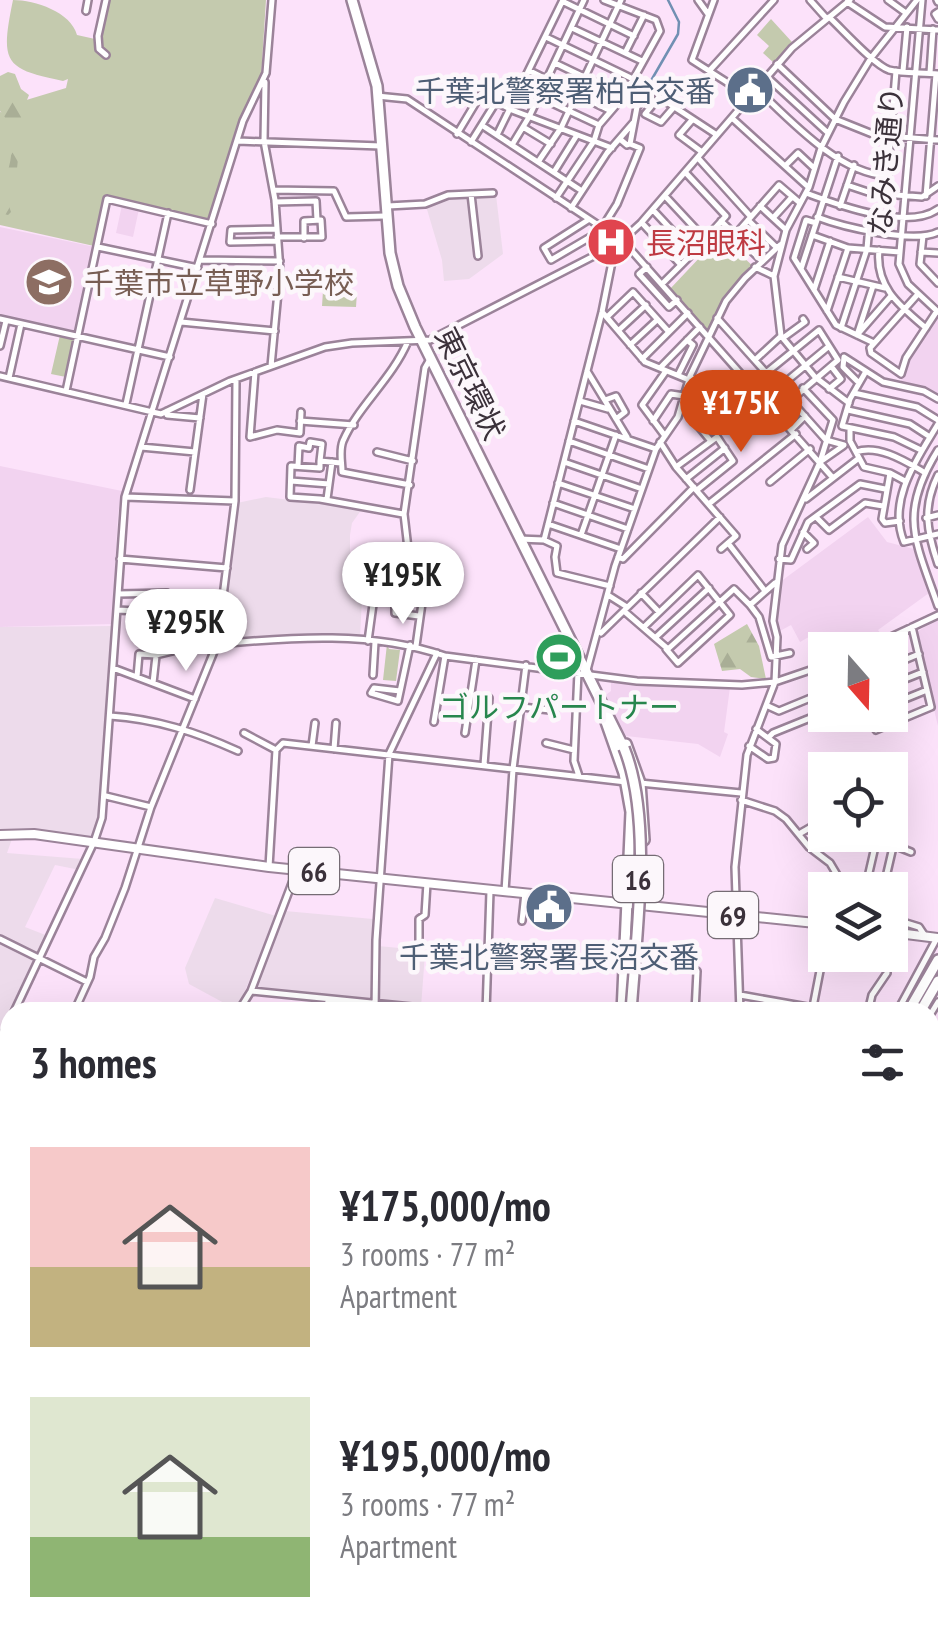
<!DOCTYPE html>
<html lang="en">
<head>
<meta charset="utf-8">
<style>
  body { margin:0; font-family:"PT Sans Narrow","Noto Sans JP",sans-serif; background:#f2f2f3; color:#2b2b33; height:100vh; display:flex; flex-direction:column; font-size:38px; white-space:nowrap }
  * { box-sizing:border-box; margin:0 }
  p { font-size:32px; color:#7c7c81 }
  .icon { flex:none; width:55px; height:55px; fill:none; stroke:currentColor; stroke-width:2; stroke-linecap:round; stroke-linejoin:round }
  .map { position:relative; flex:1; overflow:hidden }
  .side { position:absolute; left:0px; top:1002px; width:940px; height:642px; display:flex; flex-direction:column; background:#fff; border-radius:30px 30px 0 0; box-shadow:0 10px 40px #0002 }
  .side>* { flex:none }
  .needle { width:65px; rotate:160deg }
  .buttons { position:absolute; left:808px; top:632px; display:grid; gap:20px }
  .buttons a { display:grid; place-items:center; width:100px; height:100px; border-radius:0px; background:#fff; box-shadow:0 10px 40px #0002; font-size:50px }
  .price { position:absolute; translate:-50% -85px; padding:0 22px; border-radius:35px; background:#fff; color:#222; font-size:32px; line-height:65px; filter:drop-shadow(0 2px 5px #0008) }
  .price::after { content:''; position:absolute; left:50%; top:60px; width:30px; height:22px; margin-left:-15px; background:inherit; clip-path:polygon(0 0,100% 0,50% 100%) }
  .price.active { background:#d24b17; color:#fff }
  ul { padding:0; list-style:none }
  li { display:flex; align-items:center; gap:30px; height:250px; padding:0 30px }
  li span { display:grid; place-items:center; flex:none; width:280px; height:200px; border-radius:0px; color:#555 }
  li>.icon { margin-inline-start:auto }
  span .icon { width:120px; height:120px; fill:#fffc; stroke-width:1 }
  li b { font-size:42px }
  h2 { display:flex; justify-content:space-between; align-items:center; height:120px; padding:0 30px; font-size:42px }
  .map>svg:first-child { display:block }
</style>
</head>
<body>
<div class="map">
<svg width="938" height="1643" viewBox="0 0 938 1643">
  <defs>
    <pattern id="forest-firs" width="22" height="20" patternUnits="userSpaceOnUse" patternTransform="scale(2.5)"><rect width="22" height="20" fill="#c4caae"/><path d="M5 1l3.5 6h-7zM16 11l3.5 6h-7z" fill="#a9ae96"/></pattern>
  </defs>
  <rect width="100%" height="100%" fill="#fce2fa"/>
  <!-- built -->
  <path fill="#f2d3f0" d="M122 205 139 209 133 237 116 233Z
    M0 227 95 247 76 331 0 315Z
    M938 316V397L900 384 909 354Z
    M0 466 122 491 118 514 112 624 0 627Z
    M868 517 887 542 914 549 929 593 878 630 883 637 851 650H825V660L814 634 800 642 791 625 778 632 776 585Z
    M938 619V726L915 633Z
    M611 681 730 687 724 732 728 734 720 757 698 744 626 736 603 697 611 691Z
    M930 1489H938V1582H930Z
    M780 1635H911V1643H779Z"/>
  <!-- industrial -->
  <path fill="#eddbeb" d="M496 195 503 254 469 279 444 281 442 260 426 206 448 197Z
    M266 497 362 509 352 523 350 535V556H369L366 596 362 598 360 638 298 636 220 642 237 503Z
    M113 626 104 780 100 813 91 838 34 830 0 832V627Z
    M13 836 7 853 83 859 80 870 55 865 25 927 48 936 39 955 0 937V837Z
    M215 898 276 916 237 1010 189 984 185 968Z
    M285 911 373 919 372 1000 254 988Z
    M0 941 36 959 0 1036Z
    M378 946 410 949 411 953 425 954 421 1007 378 1003Z
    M1 1374 10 1375V1450H0Z
    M0 1455H10V1518H0Z
    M242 1635H311V1643H237Z
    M350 1635H469V1643H387L350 1640Z"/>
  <!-- green -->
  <path fill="#c4caae" d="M13 0C35 0 71 12 77 35L95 39 100 36 108 0H266L261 78 243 112 224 177 207 220 105 195 94 246 0 225V112L19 115 23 101 66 88 68 79 63 81C4 69 0 63 13 0Z
    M771 19 792 42 774 63 763 53 769 46 757 35Z
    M720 236 754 267 733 288 707 332 669 290Z
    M323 291 357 292 356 307 322 306Z
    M60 335 74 339 66 377 51 374Z
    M387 644 389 649 400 650 396 681 383 680Z
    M535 944H550L549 969H534Z"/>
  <!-- forest -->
  <path fill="url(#forest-firs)" d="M8 72 15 74 21 89 29 95 23 110 15 188 8 203 11 212 8 215 0 213C0 205 0 196 0 188 2 177 3 183 7 173 14 155 14 125 0 111V76Z
    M747 624 759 646 766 679 751 677 740 669 722 671 714 644Z
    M930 1114 938 1117V1173L930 1172Z
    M669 1635H737L743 1643 669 1638Z"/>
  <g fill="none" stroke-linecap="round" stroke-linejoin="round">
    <!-- stream -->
    <path stroke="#7190b3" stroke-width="2.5" d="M641 98 678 34 679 22 668 0"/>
    <!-- minor casing -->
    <g stroke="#9b8399" stroke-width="10">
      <path id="minor" d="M106 0 98 36 99 49 106 55
        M698 0 708 14
        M714 0 692 60 750 97
        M810 0 827 19
        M888 0 906 13
        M922 0 899 264 908 284 938 312
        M937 0 938 2
        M564 2 634 36
        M847 2 885 27 938 30
        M86 11 88 0
        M938 12 935 14 938 19
        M829 17C843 30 874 65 889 70 904 74 923 72 938 74
        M572 28 642 61
        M546 37 633 79
        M625 53 644 15
        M555 63 624 96
        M777 64 835 119 875 135 938 140
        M710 70 774 0
        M530 71 611 111
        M903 71 907 27
        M930 73 933 29
        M767 77 828 133
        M265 82 264 141 275 200 280 271 271 366
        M757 89C791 121 838 173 887 176
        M377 96 407 99 624 242 833 478
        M539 97 599 125
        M674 107 661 122 645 114 659 97 717 135
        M732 118 807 186
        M692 120 679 135 702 152
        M483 126 582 191
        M523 127 551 144
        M457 134 481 94 512 110 612 148
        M497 135 563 0
        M621 140 627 145 630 144 637 107 642 101
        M238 141 381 146
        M471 142 496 102
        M512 145 529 117 584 0
        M698 158 751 217
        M538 162 561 128 621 0
        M785 166 798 153 814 168
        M554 172 577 135
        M847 185 871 193 922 197 938 186
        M273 190 334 191 346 217 385 216
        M806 193C838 205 908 231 938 209
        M471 194 478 256
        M886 194 896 71
        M665 196 705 239 726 216 685 172
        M926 196 936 74
        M556 198 594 141 599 125 624 96 660 31 656 20 604 0
        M275 202 316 201 317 220
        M388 206 425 204 448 195 493 193
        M760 206 786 230
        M840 206 854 165
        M571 208 607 153 633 123
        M653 210 693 253 662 284
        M817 217C843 227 914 244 938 232
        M773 218 792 197
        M588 220 544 248 551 260 604 229
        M748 220 777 248
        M721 221 762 261
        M642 223 681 265
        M816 223 806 220 794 258 836 325 874 343
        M602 228 617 204 640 148 630 144
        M276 229 231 230 230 242 277 241
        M735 235 779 185 800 203
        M812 235 848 248 900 252
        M923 236 920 264 938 283
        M277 237H322L321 220 304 221V238
        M98 247 198 268
        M879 250C875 287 900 306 926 328
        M921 252 938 253
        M200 260 280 261
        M647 267 639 274 669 307 677 300
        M755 267 774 276
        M801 269 838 156
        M838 277 885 288
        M814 290 830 241
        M918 294 870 348 871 353 901 374 906 358 937 311
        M827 311 848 248
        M603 313 645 362 689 380
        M607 317 633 292 669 332
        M717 318 826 440 844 445
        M0 319 170 357
        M181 322 275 331
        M841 328 867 249 870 213
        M619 330 646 305
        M858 332 873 286
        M857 335 891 296
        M781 336 815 377 849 403
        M783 338 805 322 803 319
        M408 341C392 379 358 406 343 441 339 451 342 461 342 472L410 485
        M630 345 657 320
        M0 346 6 321
        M642 359 688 313
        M755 360 781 336 774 276 786 230 809 187 821 148 844 102 871 58 917 0
        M660 368 700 327
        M587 371 627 437
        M255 372 250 437 277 430 300 433 301 412
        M766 373 819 330 838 360 791 400
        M865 373 850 399 842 426 894 437 921 450
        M678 375 693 345 687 340
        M0 376 161 414 230 381 325 347 352 343 430 340 619 243 641 223 792 48 850 0
        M690 376 741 427 771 405
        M9 378 21 324
        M859 383 843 367 844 357 883 382 924 391 938 399
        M829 389 841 379 831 366
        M66 391 107 199 212 224
        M854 393 917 407 938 420
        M765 399 828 347
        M605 400 616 396 625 412 616 419
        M580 401 608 409
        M126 404 168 213
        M682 406 710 440
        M848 410 910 424 930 437
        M167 411V415L200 418
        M300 421 354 425
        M574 421 656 449
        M653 421 671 394 684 396
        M938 424C917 459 887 500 904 542L938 534
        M850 428V441L864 467 890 473 905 481
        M792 429 805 416
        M665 436 642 405 666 371
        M569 441 649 469
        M660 442 676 467 736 536 721 549
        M141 447 195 452
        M938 450C898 514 915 540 938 606
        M377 452 413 461
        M856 452C878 444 905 461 924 472
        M564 462 642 489
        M820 462 843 446
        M341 463 320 461V468L291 466 290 497 320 499 403 514
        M298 466 299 446 309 448 310 442 322 444 320 461
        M676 467 717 437 733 461 697 490
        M890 473 882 519 885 523 900 521
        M938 475C922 507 927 532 938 564
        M686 479 725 448
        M291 481 329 484
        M770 482 810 449
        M558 483 635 509
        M190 490 203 394
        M125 497 235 501
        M327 499 332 462
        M806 499 859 458
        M553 503 628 529
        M710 503 796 434
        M816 517 829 530 865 503 883 506
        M926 518 938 515
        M548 524 621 549
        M803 532 814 543 807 549
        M581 535 616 435
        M519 539 544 540 557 546 555 557 557 573 610 586
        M544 540 602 312 615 247
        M728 543 765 591
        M618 557 623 559 694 487
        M120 559 227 568
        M779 559 791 560 808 522 860 484 885 489
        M641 593 659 612
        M118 594 167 593
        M608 595 627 607
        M750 605 759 617 771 657 790 653
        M117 610 198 614 195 635H218
        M624 611 668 649 734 589 750 605 775 583
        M419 616 395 613V598L423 596
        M644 627 698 575 730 615 678 663 666 649
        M601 633 720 517
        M656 637 709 588
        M368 641 378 568
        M217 644C292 637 373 631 445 656L637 681 742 685 775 682 825 665
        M416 646 424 589 409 557 404 514 425 368 429 361
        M863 650 938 615
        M890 666 919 654
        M113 668 195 699
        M587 670 615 566 656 449 678 417 690 376 726 301 745 278 780 245
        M578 672 574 761 579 776
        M373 675 375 642
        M137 677 139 654 156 655 185 648
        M153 683 156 656
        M890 685 923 672
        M400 691 374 688 371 693 398 701 410 645
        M890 705 927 690
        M768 706 779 711 825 692
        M522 707 550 710 551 706 576 707
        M841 715 846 723 865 715
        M867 715 876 730 931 707 912 627
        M110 716C156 719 196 732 238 751
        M434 722 445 656
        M244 733 276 750 269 867
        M465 733 476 660
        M768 738 773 733 825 712
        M546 743 574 750
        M312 746 315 723
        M749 746 768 759 774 758 776 744 756 729
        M334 749 336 723
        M276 750 283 743 626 782
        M484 765 489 698
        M640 783 741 793
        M106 796 151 807
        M741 800 775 811 786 819 809 847 830 863 846 890
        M799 834 825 819
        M869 835 911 852
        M865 890 877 838
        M883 890 893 847
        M505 891 513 769 526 665
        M890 918 919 927 925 936
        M522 921 525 893
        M0 939 87 982
        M419 944V919L425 915 427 883
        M251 991 462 1012
        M740 995 813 1008
        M14 1012 94 842 102 818 125 497 243 121 266 73 272 0
        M74 1012 90 977 94 957 105 938 125 888 151 807 217 644 235 501 236 380
        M238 1012 251 991 297 870
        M327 1012 328 1000
        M375 1012 376 940 389 754 437 653
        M486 1012 490 891
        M695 1012 697 971
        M740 1012 735 867 747 755 775 682 777 637 773 621 782 545 820 462 833 420 803 388
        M812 1012 825 945
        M868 1012 872 995 887 973V955
        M897 1012 937 938
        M930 1015 938 1002
        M0 1042 10 1021
        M0 1051 10 1055
        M936 1115 938 1108
        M0 1139 10 1144
        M0 1163 10 1168
        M0 1220 10 1186
        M0 1235 10 1238
        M0 1290 10 1255
        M0 1298 10 1300
        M930 1300 938 1287
        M0 1357 10 1323
        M930 1367 938 1373
        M0 1373 10 1366
        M930 1397 938 1387
        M0 1452H10
        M930 1484H938
        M0 1520 10 1521
        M0 1604H10
        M930 1606H938
        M0 1638 47 1639V1635
        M47 1643V1639L189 1643
        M204 1643 209 1635
        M233 1643 238 1635
        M313 1643V1640
        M348 1643V1635
        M473 1643V1635
        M544 1643V1635
        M732 1643 738 1635
        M777 1643V1635
        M912 1643 913 1635"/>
    </g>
    <!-- major casing -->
    <g stroke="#9b8399" stroke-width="12">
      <path id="major" d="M0 835 34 834 269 867 825 924
        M890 932 938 938"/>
    </g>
    <!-- highway casing -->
    <g stroke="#9b8399" stroke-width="14">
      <path id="highway" d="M352 0 377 86 390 253 398 286 415 327 624 748
        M605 719 624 773 631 812 622 1012
        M626 744 640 783 644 840
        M908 1012 938 960
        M920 1012 938 981
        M214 1643 219 1635
        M224 1643 229 1635
        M607 1643V1635"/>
    </g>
    <!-- minor -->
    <use href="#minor" stroke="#fff" stroke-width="5"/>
    <!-- major -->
    <use href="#major" stroke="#fff" stroke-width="8"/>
    <!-- highway -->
    <use href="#highway" stroke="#fff" stroke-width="9"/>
    <!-- highway-bridge casing -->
    <g stroke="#9b8399" stroke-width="14" stroke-linecap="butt">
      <path id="highway-bridge" d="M624 748C653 820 636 934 631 1012"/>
    </g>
    <!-- highway-bridge -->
    <use href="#highway-bridge" stroke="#fff" stroke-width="9"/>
  </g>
  <!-- icons -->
  <defs>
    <g id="civic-disc" transform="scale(2.5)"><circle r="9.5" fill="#5c6f8a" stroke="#fcf7fb"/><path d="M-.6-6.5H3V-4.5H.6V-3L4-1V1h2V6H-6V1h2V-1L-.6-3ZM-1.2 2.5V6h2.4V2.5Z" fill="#fff"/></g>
    <g id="hospital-disc" transform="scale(2.5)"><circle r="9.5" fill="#e0444e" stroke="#fcf7fb"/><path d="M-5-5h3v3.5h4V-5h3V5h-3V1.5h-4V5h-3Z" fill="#fff"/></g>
    <g id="school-disc" transform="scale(2.5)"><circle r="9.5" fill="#8d6e63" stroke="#fcf7fb"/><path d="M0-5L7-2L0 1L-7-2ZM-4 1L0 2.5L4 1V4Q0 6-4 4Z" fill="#fff"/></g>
    <g id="stadium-disc" transform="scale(2.5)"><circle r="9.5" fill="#2e9e5b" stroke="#fcf7fb"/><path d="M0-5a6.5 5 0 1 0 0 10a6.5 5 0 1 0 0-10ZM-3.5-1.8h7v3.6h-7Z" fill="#fff"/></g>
  </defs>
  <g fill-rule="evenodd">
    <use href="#civic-disc" x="750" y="90"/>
    <use href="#hospital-disc" x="611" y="242"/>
    <use href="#school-disc" x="49" y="282"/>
    <use href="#stadium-disc" x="559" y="657"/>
    <use href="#civic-disc" x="549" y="907"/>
  </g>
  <g text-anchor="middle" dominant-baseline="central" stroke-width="9" stroke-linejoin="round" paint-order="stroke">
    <!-- shield labels -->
    <g fill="#fcf7fb" stroke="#756c74" stroke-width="2.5">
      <rect x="289" y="848" width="50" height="46" rx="8"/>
      <rect x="613" y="856" width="50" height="46" rx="8"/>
      <rect x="708" y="892" width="50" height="46" rx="8"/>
    </g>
    <g font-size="28" font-weight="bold" fill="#3b313a">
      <text x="314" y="871">66</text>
      <text x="638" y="879">16</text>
      <text x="733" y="915">69</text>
    </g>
    <!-- service labels -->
    <g font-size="30" fill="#4e5e75" stroke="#fcf7fb" text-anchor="end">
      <text x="715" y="90">千葉北警察署柏台交番</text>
      <text x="549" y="956" text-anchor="middle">千葉北警察署長沼交番</text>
    </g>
    <!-- street labels -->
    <g font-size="30" fill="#3b313a" stroke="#fcf7fb">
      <text transform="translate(885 161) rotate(-85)">なみき通り</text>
      <text transform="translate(471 383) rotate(64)">東京環状</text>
    </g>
    <!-- health labels -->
    <g font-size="30" fill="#be3a42" stroke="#fcf7fb" text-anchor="start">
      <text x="646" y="242">長沼眼科</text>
    </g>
    <!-- education labels -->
    <g font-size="30" fill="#785e54" stroke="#fcf7fb" text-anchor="start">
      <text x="84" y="282">千葉市立草野小学校</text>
    </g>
    <!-- leisure labels -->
    <g font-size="30" fill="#27864d" stroke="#fcf7fb">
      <text x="559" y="706">ゴルフパートナー</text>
    </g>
  </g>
</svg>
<div class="buttons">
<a><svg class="needle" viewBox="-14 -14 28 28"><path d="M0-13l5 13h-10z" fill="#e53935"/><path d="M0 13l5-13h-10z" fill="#7c7c81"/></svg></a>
<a><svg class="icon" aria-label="locate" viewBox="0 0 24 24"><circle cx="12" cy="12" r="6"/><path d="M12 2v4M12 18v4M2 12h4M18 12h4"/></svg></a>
<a><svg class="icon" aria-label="layers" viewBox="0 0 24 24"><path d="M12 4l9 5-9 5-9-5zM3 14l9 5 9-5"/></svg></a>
</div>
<b class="price active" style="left:741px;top:455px">¥175K</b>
<b class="price" style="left:403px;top:627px">¥195K</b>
<b class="price" style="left:186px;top:674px">¥295K</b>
<section class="side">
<h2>3 homes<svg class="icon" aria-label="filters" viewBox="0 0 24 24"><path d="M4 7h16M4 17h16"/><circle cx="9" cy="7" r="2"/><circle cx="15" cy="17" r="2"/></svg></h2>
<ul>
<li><span style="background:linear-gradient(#f6c9c9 60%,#c2b280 0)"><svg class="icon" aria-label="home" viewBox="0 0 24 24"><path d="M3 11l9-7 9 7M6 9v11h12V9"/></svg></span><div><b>¥175,000/mo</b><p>3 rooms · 77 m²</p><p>Apartment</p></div></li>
<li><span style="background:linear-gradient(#dfe7d0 70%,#8fb573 0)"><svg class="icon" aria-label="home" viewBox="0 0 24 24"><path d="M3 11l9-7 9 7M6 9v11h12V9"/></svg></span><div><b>¥195,000/mo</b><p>3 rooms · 77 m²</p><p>Apartment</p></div></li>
</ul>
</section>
</div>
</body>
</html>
